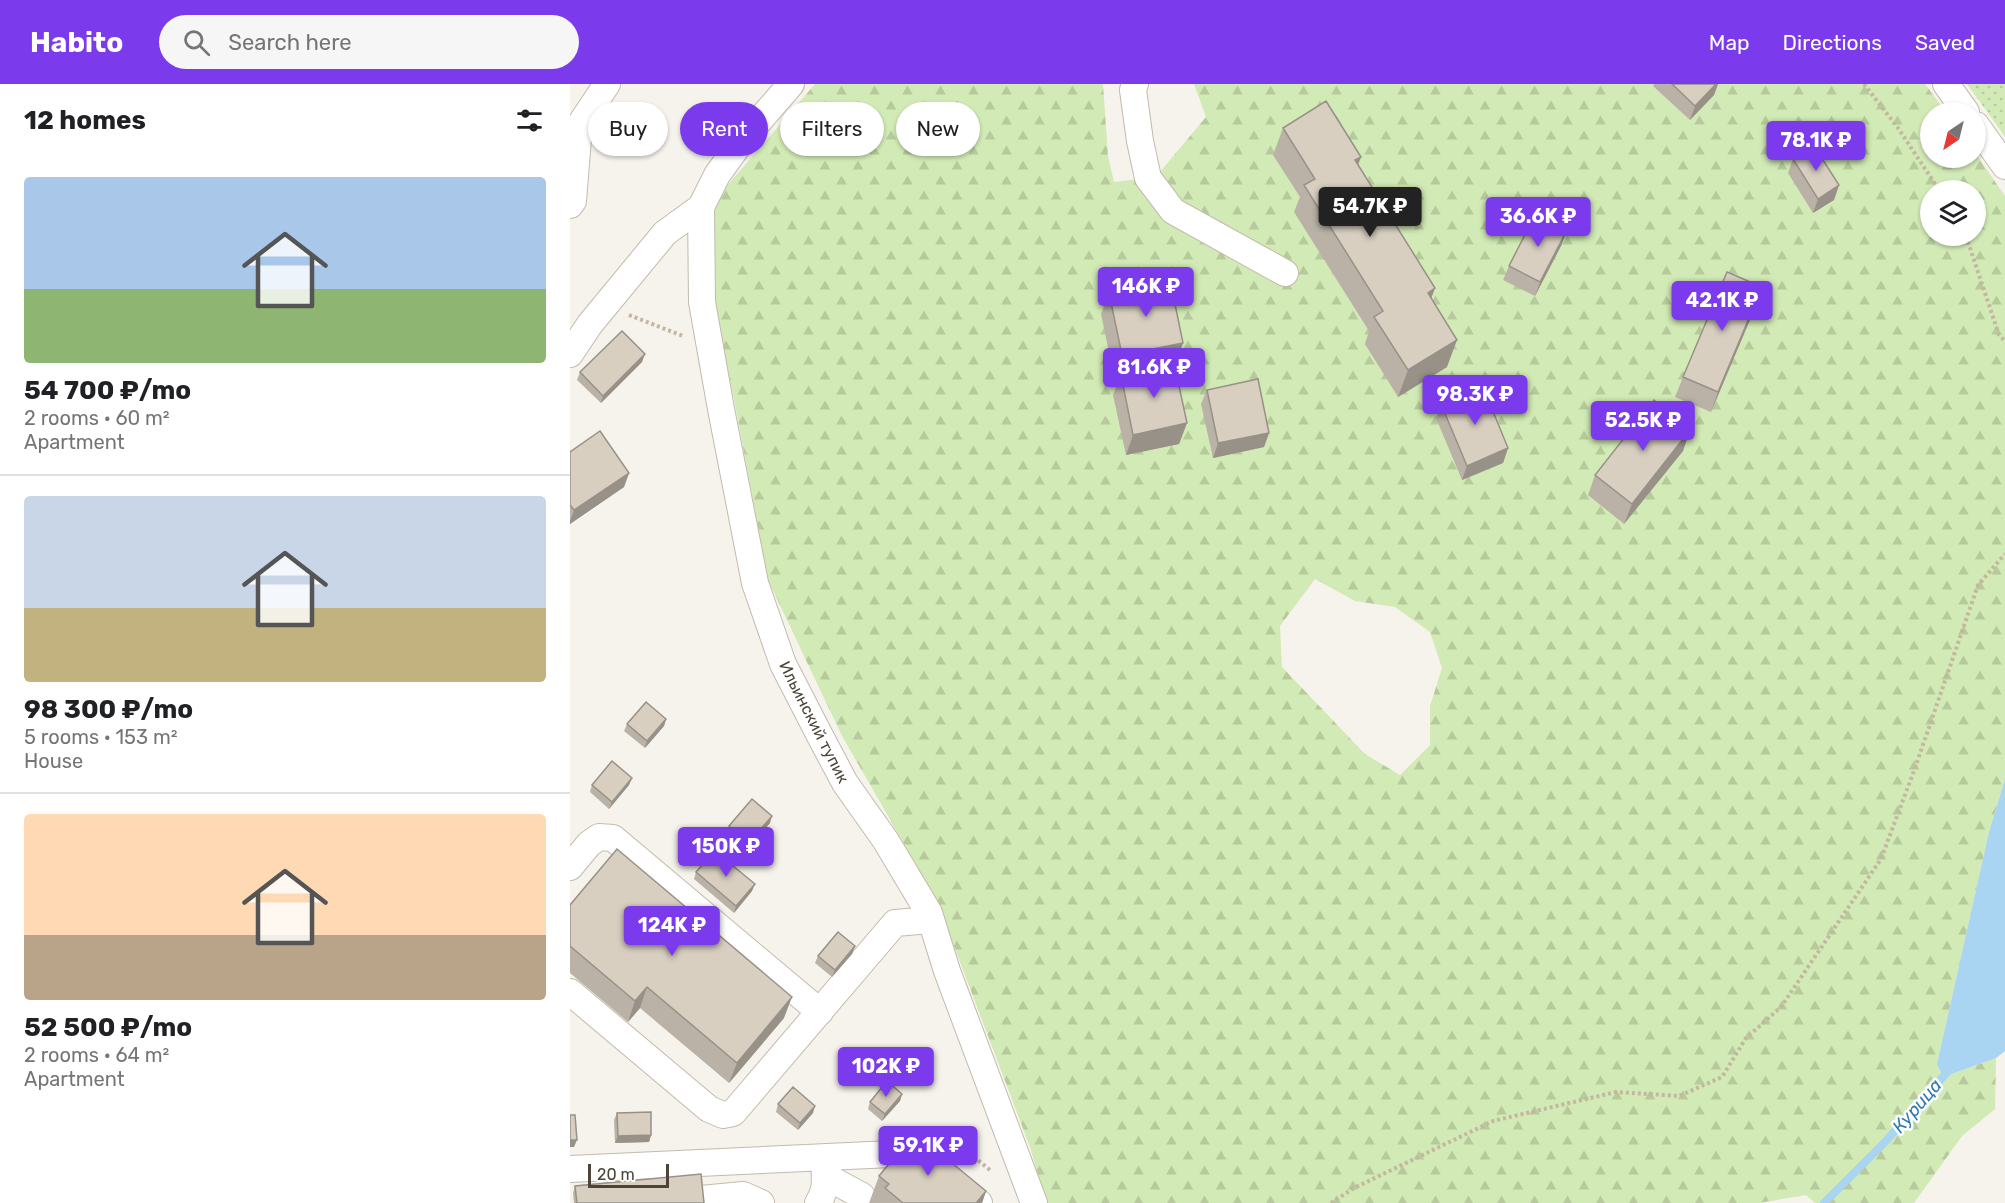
<!DOCTYPE html>
<html lang="en">
<head>
<meta charset="utf-8">
<style>
  body { margin:0; font-family:Rubik,sans-serif; background:#f6f6f6; color:#202124; height:100vh; display:flex; flex-direction:column; font-size:22px; white-space:nowrap }
  * { box-sizing:border-box; margin:0 }
  p { font-size:20px; color:#757577 }
  .icon { flex:none; width:33px; height:33px; fill:none; stroke:currentColor; stroke-width:2; stroke-linecap:round; stroke-linejoin:round }
  .map { position:relative; flex:1; overflow:hidden }
  .details { display:flex; flex-direction:column; background:#fff; width:570px }
  .details>* { flex:none }
  .hud { position:absolute; left:18px; top:18px; width:570px; height:54px; display:flex; gap:12px }
  .needle { width:39px; rotate:215deg }
  .fabs { position:absolute; left:1350px; top:18px; display:grid; gap:12px }
  .fabs a { display:grid; place-items:center; width:66px; height:66px; border-radius:50%; background:#fff; box-shadow:0 2px 4px #0004; font-size:30px }
  .scale { position:absolute; left:18px; bottom:15px; width:81px; box-sizing:border-box; padding-left:6px; border:3px solid #4b4439; border-top:0; font-size:16px; line-height:21px; white-space:nowrap; color:#4b4439; -webkit-text-stroke:4px #fff; paint-order:stroke }
  .price { position:absolute; translate:-50% -51px; padding:0 14px; border-radius:6px; background:#7c3aed; color:#fff; font-size:20px; line-height:39px; filter:drop-shadow(0 2px 3px #0008) }
  .price::after { content:''; position:absolute; left:50%; top:36px; width:18px; height:14px; margin-left:-9px; background:inherit; clip-path:polygon(0 0,100% 0,50% 100%) }
  .price.on { background:#222; color:#fff }
  ul { padding:0; list-style:none }
  li { display:grid; align-content:center; gap:12px; height:318px; padding:0 24px }
  li+li { border-top:2px solid #e0e0e0 }
  li span { display:grid; place-items:center; height:186px; border-radius:6px; color:#555 }
  li>.icon { margin-inline-start:auto }
  span .icon { width:108px; height:108px; fill:#fffc; stroke-width:1 }
  li b { font-size:26px }
  h2 { display:flex; justify-content:space-between; align-items:center; height:72px; padding:0 24px; font-size:26px }
  .chip { padding:0 21px; border-radius:27px; background:#fff; box-shadow:0 2px 4px #0004; font-size:21px; line-height:54px }
  .chip.on { background:#7c3aed; color:#fff }
  header { display:flex; align-items:center; gap:36px; box-sizing:border-box; height:84px; padding:0 30px; background:#7c3aed; color:#fff }
  header strong { font-size:28px }
  nav { display:flex; gap:33px; margin-inline-start:auto; font-size:21px }
  .search { width:420px; height:54px; background:#f6f6f6; display:flex; align-items:center; gap:15px; box-sizing:border-box; padding:0 21px; border-radius:33px; color:#757577; font-size:22px }
  main { display:flex; flex:1; min-height:0 }
  .map>svg:first-child { display:block }
</style>
</head>
<body>
<header>
<strong>Habito</strong>
<div class="search"><svg class="icon" aria-label="search" viewBox="0 0 24 24"><circle cx="10" cy="10" r="6"/><path d="M15 15l6 6"/></svg>Search here</div>
<nav><a>Map</a><a>Directions</a><a>Saved</a></nav>
</header>
<main>
<section class="details">
<h2>12 homes<svg class="icon" aria-label="filters" viewBox="0 0 24 24"><path d="M4 7h16M4 17h16"/><circle cx="9" cy="7" r="2"/><circle cx="15" cy="17" r="2"/></svg></h2>
<ul>
<li><span style="background:linear-gradient(#a9c7e8 60%,#8fb573 0)"><svg class="icon" aria-label="home" viewBox="0 0 24 24"><path d="M3 11l9-7 9 7M6 9v11h12V9"/></svg></span><div><b>54 700 ₽/mo</b><p>2 rooms · 60 m²</p><p>Apartment</p></div></li>
<li><span style="background:linear-gradient(#c9d6e8 60%,#c2b280 0)"><svg class="icon" aria-label="home" viewBox="0 0 24 24"><path d="M3 11l9-7 9 7M6 9v11h12V9"/></svg></span><div><b>98 300 ₽/mo</b><p>5 rooms · 153 m²</p><p>House</p></div></li>
<li><span style="background:linear-gradient(#ffd9b3 65%,#b9a48a 0)"><svg class="icon" aria-label="home" viewBox="0 0 24 24"><path d="M3 11l9-7 9 7M6 9v11h12V9"/></svg></span><div><b>52 500 ₽/mo</b><p>2 rooms · 64 m²</p><p>Apartment</p></div></li>
</ul>
</section>
<div class="map">
<svg width="1435" height="1119" viewBox="0 0 1435 1119">
  <defs>
    <pattern id="grass-dots" width="8" height="8" patternUnits="userSpaceOnUse" patternTransform="scale(1.5)"><rect width="8" height="8" fill="#d2eab5"/><path d="M2 2h.1M6 6h.1" fill="none" stroke="#b6ca9c" stroke-width="1.8" stroke-linecap="round"/></pattern>
    <pattern id="forest-firs" width="22" height="20" patternUnits="userSpaceOnUse" patternTransform="scale(1.5)"><rect width="22" height="20" fill="#d2eab5"/><path d="M5 1l3.5 6h-7zM16 11l3.5 6h-7z" fill="#b6ca9c"/></pattern>
  </defs>
  <rect width="100%" height="100%" fill="#f6f3ec"/>
  <!-- grass -->
  <path fill="url(#grass-dots)" d="M1397 0H1435V53L1431 47Z"/>
  <!-- forest -->
  <path fill="url(#forest-firs)" fill-rule="evenodd" d="M245 0H533L538 72 544 98 578 94 589 89 636 33 624 0H1355L1376 28H1360V74H1406V70L1435 112V695L1419 748 1367 980 1373 993 1426 974 1425 1025 1392 1052 1344 1119H1245L1236 1111 1189 1119H476L460 1063 367 817 272 652 198 496 164 315 139 195 142 119ZM1360 106H1406V152H1360ZM745 495 785 517 825 523 860 548 872 584 860 622V661L830 691 795 670 712 583 710 542Z"/>
  <!-- water -->
  <path fill="#a9d4f2" d="M1435 695V967L1426 974 1373 993 1367 980 1419 748Z"/>
  <g fill="none" stroke-linecap="round" stroke-linejoin="round">
    <!-- stream -->
    <path stroke="#a9d4f2" stroke-width="8" d="M1254 1119 1315 1058 1379 986"/>
    <!-- minor casing -->
    <g stroke="#c2bbae" stroke-width="28">
      <path id="minor" d="M565 0 563 6 570 57 578 94 603 127 715 189
        M1376 0 1396 28
        M1406 41 1435 82
        M0 121 3 117 9 42 37 0
        M131 123 132 218 151 325 185 499 213 580 249 650 275 699 316 757 359 829 377 887 464 1119
        M0 270 20 240 95 149 131 123 147 91 170 59 221 0
        M0 783 19 760 29 753 43 754 250 928
        M0 908 139 1025 153 1031 163 1029 325 839 361 836
        M0 1085 343 1069 353 1074 409 1119
        M255 1092 292 1112 291 1119
        M131 1115 173 1111 191 1119
        M248 1119C257 1106 255 1094 254 1079"/>
    </g>
    <!-- path -->
    <path stroke="#c4b79f" stroke-width="4" stroke-dasharray="3 3" stroke-linecap="butt" d="M1294 0 1328 44 1369 106
      M1396 152 1429 251 1435 257
      M59 231 113 252
      M369 1053 378 1052 420 1086
      M761 1119 784 1104 923 1037 1046 1008 1109 1012 1152 993 1176 954 1211 923 1311 775 1345 684 1408 501 1435 470"/>
    <!-- minor -->
    <use href="#minor" stroke="#fff" stroke-width="26"/>
  </g>
  <!-- wall -->
  <path fill="#bab2a6" d="M1084 0H1148L1144 11 1120 36 1083 2Z
    M713 44 788 81 865 204 861 214 877 283 828 313 795 260 799 247 724 128 730 113 703 71Z
    M1223 75 1269 101 1264 116 1243 129 1218 89Z
    M992 160 965 212 933 196 939 182Z
    M1192 203 1185 224 1141 328 1105 313 1113 293Z
    M539 209 613 259 605 280H604L617 339 609 360 556 371 543 311 551 291 544 292 531 230Z
    M72 278 31 319 7 296 10 288Z
    M637 306 699 349 694 363 643 374 631 320Z
    M871 320 938 364 933 379 892 396 866 334Z
    M1120 346 1113 367 1054 440 1018 411 1025 391Z
    M0 368 59 389 54 403 0 440Z
    M96 635 94 642 75 664 54 647 57 640Z
    M62 694 59 701 39 725 20 708 22 701Z
    M200 739 176 766 156 749 159 742Z
    M126 788 182 807 164 829 124 795Z
    M0 821 214 934 159 999 70 924 58 938 0 889Z
    M285 862 282 870 262 893 245 879 248 872Z
    M332 1010 330 1017 312 1037 298 1025 300 1018Z
    M208 1020 243 1029 228 1046 206 1028Z
    M47 1029 81 1051 79 1058 45 1059 44 1036Z
    M351 1060 416 1107 412 1119H299L309 1092Z
    M5 1102 134 1119H4L3 1109Z"/>
  <!-- shaded-wall -->
  <path fill="#979187" d="M1146 0H1148L1144 11 1120 36 1125 22Z
    M791 73 781 100 785 76Z
    M1269 101 1264 116 1243 129 1248 115Z
    M997 146 992 160 965 212 970 198Z
    M1192 203 1185 224 1141 328 1148 308Z
    M865 204 855 231 858 209Z
    M887 256 877 283 828 313 838 286Z
    M613 259 605 280 544 292 552 271Z
    M75 270 72 278 31 319 33 312Z
    M617 339 609 360 556 371 563 351Z
    M1120 346 1113 367 1054 440 1062 420Z
    M699 349 694 363 643 374 648 359Z
    M938 364 933 379 892 396 897 382Z
    M59 389 54 403 0 440V437L4 426Z
    M96 635 94 642 75 664 77 657Z
    M62 694 59 701 39 725 42 718Z
    M202 732 200 739 176 766 179 759Z
    M185 800 182 807 164 829 166 822Z
    M285 862 282 870 262 893 265 886Z
    M77 903 70 924 58 938 65 917Z
    M222 913 214 934 159 999 167 979Z
    M332 1010 330 1017 312 1037 315 1030Z
    M245 1022 243 1029 228 1046 230 1039Z
    M81 1051 79 1058 45 1059 48 1052Z
    M0 1056H7L4 1063H0Z
    M416 1107 412 1119H407Z"/>
  <!-- building -->
  <path fill="#d8cfc1" stroke="#979187" stroke-width="1.5" d="M1102 0H1146L1125 22Z
    M756 17 791 73 785 76 865 204 858 209 887 256 838 286 804 233 813 227 734 101 745 95 713 44Z
    M1244 62 1269 101 1248 115 1223 75Z
    M966 129 997 146 970 198 939 182Z
    M1157 188 1192 203 1148 308 1113 293Z
    M600 196 613 259 552 271 539 209Z
    M52 247 75 270 33 312 10 288Z
    M604 279 617 339 563 351 551 291Z
    M688 295 699 349 648 359 637 306Z
    M913 303 938 364 897 382 871 320Z
    M1084 316 1120 346 1062 420 1025 391Z
    M30 347 59 389 4 426 0 421V368Z
    M76 618 96 635 77 657 57 640Z
    M42 677 62 694 42 718 22 701Z
    M182 715 202 732 179 759 159 742Z
    M47 765 222 913 167 979 77 903 65 917 0 862V821Z
    M145 767 185 800 166 822 126 788Z
    M268 848 285 862 265 886 248 872Z
    M317 997 332 1010 315 1030 300 1018Z
    M223 1003 245 1022 230 1039 208 1020Z
    M81 1028V1051L48 1052 47 1029Z
    M0 1031H5L7 1056H0Z
    M341 1053 351 1060 354 1056 416 1107 407 1118 408 1119H333L315 1104 319 1100 309 1092Z
    M131 1090 134 1119H7L5 1102Z"/>
  <g text-anchor="middle" dominant-baseline="central" stroke-width="5" stroke-linejoin="round" paint-order="stroke">
    <!-- street labels -->
    <g font-size="16" fill="#4b4439" stroke="#fff">
      <text transform="translate(244 638) rotate(63)">Ильинский тупик</text>
    </g>
    <!-- water labels -->
    <g font-size="18" font-style="italic" fill="#2e7ab2" stroke="#fff">
      <text transform="translate(1347 1022) rotate(-49)">Курица</text>
    </g>
  </g>
</svg>
<div class="fabs">
<a><svg class="needle" viewBox="-14 -14 28 28"><path d="M0-13l5 13h-10z" fill="#e53935"/><path d="M0 13l5-13h-10z" fill="#757577"/></svg></a>
<a><svg class="icon" aria-label="layers" viewBox="0 0 24 24"><path d="M12 4l9 5-9 5-9-5zM3 14l9 5 9-5"/></svg></a>
</div>
<div class="scale">20 m</div>
<b class="price" style="left:1246px;top:88px">78.1K ₽</b>
<b class="price on" style="left:800px;top:154px">54.7K ₽</b>
<b class="price" style="left:968px;top:164px">36.6K ₽</b>
<b class="price" style="left:576px;top:234px">146K ₽</b>
<b class="price" style="left:1152px;top:248px">42.1K ₽</b>
<b class="price" style="left:584px;top:315px">81.6K ₽</b>
<b class="price" style="left:905px;top:342px">98.3K ₽</b>
<b class="price" style="left:1073px;top:368px">52.5K ₽</b>
<b class="price" style="left:156px;top:794px">150K ₽</b>
<b class="price" style="left:102px;top:873px">124K ₽</b>
<b class="price" style="left:316px;top:1014px">102K ₽</b>
<b class="price" style="left:358px;top:1093px">59.1K ₽</b>
<div class="hud">
<a class="chip">Buy</a>
<a class="chip on">Rent</a>
<a class="chip">Filters</a>
<a class="chip">New</a>
</div>
</div>
</main>
</body>
</html>
